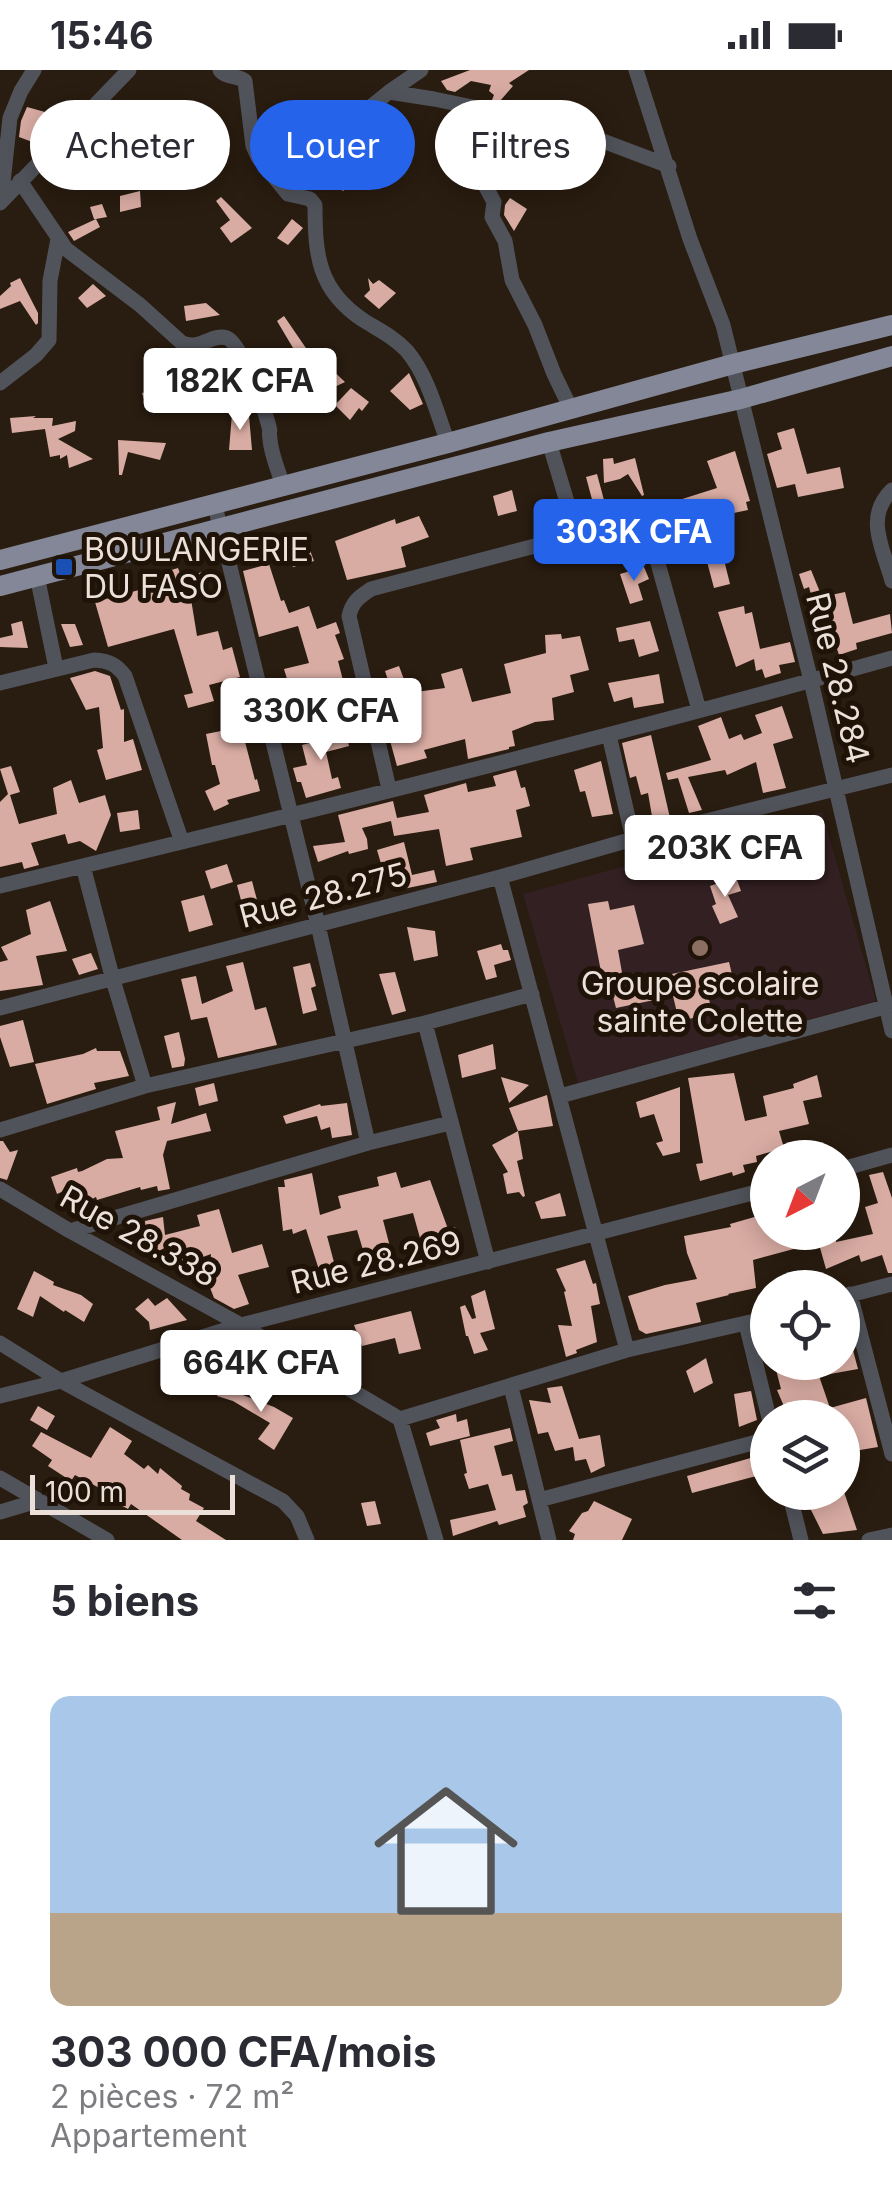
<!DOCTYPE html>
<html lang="fr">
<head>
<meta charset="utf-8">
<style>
  body { margin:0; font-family:Inter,sans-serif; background:#f2f2f3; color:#2b2b33; height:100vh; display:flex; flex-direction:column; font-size:38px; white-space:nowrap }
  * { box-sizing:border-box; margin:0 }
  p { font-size:32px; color:#7c7c81 }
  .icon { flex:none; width:55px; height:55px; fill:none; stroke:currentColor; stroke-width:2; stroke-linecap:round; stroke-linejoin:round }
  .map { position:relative; height:1470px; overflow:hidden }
  .details { display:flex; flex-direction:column; background:#fff; flex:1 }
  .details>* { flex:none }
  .top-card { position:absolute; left:30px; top:30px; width:832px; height:90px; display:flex; gap:20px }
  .needle { width:65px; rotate:222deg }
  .tools { position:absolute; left:750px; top:1070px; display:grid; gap:20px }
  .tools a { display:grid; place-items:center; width:110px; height:110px; border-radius:50%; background:#fff; box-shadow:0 5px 25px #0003; font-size:50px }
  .scale { position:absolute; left:30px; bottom:25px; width:205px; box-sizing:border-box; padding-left:10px; border:5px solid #ebe1da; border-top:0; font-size:28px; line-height:35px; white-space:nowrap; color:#ebe1da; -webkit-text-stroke:8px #1f1307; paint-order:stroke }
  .price { position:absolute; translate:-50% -85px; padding:0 22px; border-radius:10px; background:#fff; color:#222; font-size:32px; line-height:65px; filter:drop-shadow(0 2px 5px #0008) }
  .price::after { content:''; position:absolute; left:50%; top:60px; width:30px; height:22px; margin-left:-15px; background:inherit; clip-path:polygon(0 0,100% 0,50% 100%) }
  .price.selected { background:#2563eb; color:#fff }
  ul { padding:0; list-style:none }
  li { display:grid; align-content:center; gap:20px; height:530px; padding:0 50px }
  li span { display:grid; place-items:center; height:310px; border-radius:20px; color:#555 }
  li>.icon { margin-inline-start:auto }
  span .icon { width:180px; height:180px; fill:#fffc; stroke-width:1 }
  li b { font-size:42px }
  h2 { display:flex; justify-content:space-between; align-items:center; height:120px; padding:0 50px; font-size:42px }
  .pill { padding:0 35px; border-radius:45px; background:#fff; box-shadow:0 5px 25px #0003; font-size:35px; line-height:90px }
  .pill.selected { background:#2563eb; color:#fff }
  .status { display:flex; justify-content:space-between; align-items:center; height:70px; padding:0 50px; background:#fff; direction:ltr }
  .status svg { height:28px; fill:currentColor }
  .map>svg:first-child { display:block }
</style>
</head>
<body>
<div class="status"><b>15:46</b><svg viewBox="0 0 49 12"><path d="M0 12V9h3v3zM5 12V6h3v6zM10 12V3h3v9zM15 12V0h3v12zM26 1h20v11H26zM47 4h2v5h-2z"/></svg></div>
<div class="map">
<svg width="892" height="1470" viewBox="0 0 892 1470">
  <rect width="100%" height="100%" fill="#291c10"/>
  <!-- education -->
  <path fill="#332022" d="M822 742 876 931 578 1013 523 824Z"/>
  <!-- building -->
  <path fill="#d9aca3" d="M470 0H529L509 13 513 16 500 31 492 30 494 25 489 21 491 15 471 11 455 22 447 20 441 11Z
    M27 37 45 42 35 73 19 67 21 51Z
    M332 93 353 110 343 121 323 104Z
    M140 121 141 137 120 142V126Z
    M221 127 252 158 231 173 220 158 230 150 216 131Z
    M510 128 527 139 514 161 504 145 505 135Z
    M102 134 107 147 96 149 100 157 74 171 68 162 96 149H94L90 137Z
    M292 149 303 158 288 175 277 168Z
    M20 208 38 243V253L36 255 20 231 0 239V226L11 216 10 213Z
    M368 208 373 214 379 210 396 223 379 239 364 226 370 220Z
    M93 214 106 226 87 238 78 228Z
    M206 233 220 245 186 251 184 236Z
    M284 246 321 300 326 294 345 312 324 322 318 320 277 251Z
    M409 303 423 334 410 340 390 321Z
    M169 305 175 316 146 336 142 323 163 318 160 309Z
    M351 318 369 332 362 341 359 338 350 350 335 335Z
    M232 344 249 346 252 380H229Z
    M36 346 33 348H53L52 356 76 351 75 361 58 369 93 389 69 398 67 385 60 389V385L50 387 45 359 12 363 10 348Z
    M794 358 807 404 840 397 844 418 798 427 795 414 777 418 767 384 782 379 777 363Z
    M118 370 166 373 160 390 128 382 122 405H119Z
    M735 381 750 431 746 432 748 440 729 444 733 478 722 482 730 514 714 518 693 439 681 444 676 431 717 418 707 391Z
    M613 388 614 394 635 388 644 425 642 426 628 404 620 409 604 413 603 389Z
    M597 404 608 445 597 448 586 407Z
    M512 420 517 441 498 446 493 426Z
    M419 446 429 467 401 477 406 497 347 510 335 471 395 449 396 454Z
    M308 475 314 491 293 497 289 482 293 481V478Z
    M269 494 281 531 284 530 289 543 309 536 317 559 336 552 340 563 335 565 344 589 338 591 344 614 298 625 292 613 288 612 284 599 309 593 298 556 259 567 243 501Z
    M644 497 649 509 638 514 643 530 630 534 620 504Z
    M178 498 182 509 202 502 208 517 190 523 197 566 218 561 223 580 232 577 240 607 209 615 214 631 188 638 184 625 193 623 174 559 108 577 95 532 161 514 158 504Z
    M811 500 822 527 845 522 853 554 890 544 892 563 856 573 857 579 839 585 825 542 816 544 809 517 804 519 799 504Z
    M744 536 745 544 752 542 760 579 790 572 795 592 779 595 781 603 765 608 762 599 756 601 754 589 736 597 718 542Z
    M22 551 28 578 0 577V568L13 565 11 554Z
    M650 551 659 581 639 587 634 569 619 572 616 558Z
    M61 554H75L83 575 70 577Z
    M561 564 562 569 580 566 589 600 570 605 574 622 552 628 554 650 535 652 512 661 515 676 509 677V679L468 689 465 669 424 680 427 688 397 696 386 656 396 654 387 621 391 619 385 601 399 596 409 623 445 618 441 604 462 598 472 632 511 623 504 594 546 583 545 565Z
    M95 601 110 606 121 640 124 639V672L133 669 142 700 106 710 97 680 103 678 99 637 86 640 70 608Z
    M659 604 664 633 634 638 632 627 614 632 608 613Z
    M782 636 793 668 773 674 786 718 763 723 756 692 727 705 725 700 688 707 702 740 689 743 678 708 668 710 666 703 711 690 698 656 721 647 729 669 741 664 744 670 762 663 755 645Z
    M250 642 256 660 243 664 255 710 257 709 260 721 227 730 229 734 214 741 205 721 220 714 215 695H212L206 664 226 660 223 651Z
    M344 654 349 676 326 682 332 709 338 707 341 718 306 728 301 712H297L293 698 307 695 302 675 328 668 325 658Z
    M651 665 670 748 653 752 648 723 641 725 636 706 630 708 622 673Z
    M601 691 613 744 592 747 585 721 580 722 574 700Z
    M11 696 20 722 10 725 19 754 57 744 53 718 71 710 79 733 105 725 111 745 96 781 80 771 68 774 65 764 31 773 39 795 24 799 22 792 0 797V732L8 724 0 699Z
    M516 700 521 718 525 717 530 736 516 740 522 767 470 778 473 790 446 796 439 759 394 766 391 751 362 758 367 769 368 779 349 784 348 781 318 792 313 776 345 772 338 745 393 731 397 748 429 742 424 725 466 713 468 722 496 716 493 706Z
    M138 740 140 759 120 762 117 743Z
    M784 753 790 774 776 779 770 757Z
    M404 772 412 805 434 800 437 812 393 821 387 795 382 797 377 780Z
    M227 794 233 812 211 819 205 801Z
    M736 807 741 821 728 825 738 847 720 854 712 836 716 834 710 816Z
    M252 811 262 849 247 853 237 815Z
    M204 825 213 855 189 862 181 831Z
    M50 831 67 881 36 886 43 915 0 921V892L8 890 1 877 31 864 26 840Z
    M608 831 610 840 634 835 644 874 618 880 624 914 729 892 734 913 707 919 712 944 679 951 673 926 616 938 609 911 603 912 588 834Z
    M407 857 435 861 438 886 414 891Z
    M501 874 503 880H508L511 890 494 895 497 907 486 910 477 881Z
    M91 883 98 899 79 905 72 889Z
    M243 892 255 940 266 937 277 975 218 988 207 947 191 950 181 909 196 906 202 934 233 921 226 896Z
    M310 893 316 916 311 918 317 940 303 944 293 897Z
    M395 902 406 941 392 945 379 904Z
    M23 950 34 992 10 997 0 967V956Z
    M179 962 185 989 184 996 172 998 164 966Z
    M493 974 496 999 462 1008 458 985Z
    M96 978 97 981H120L129 1006 94 1013 96 1019 47 1034 35 994 83 984Z
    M734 1003 745 1051 767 1046 763 1026 794 1018 793 1014 817 1005 822 1027 803 1031 809 1054 779 1061 784 1078 756 1086 757 1092 743 1095 745 1102 733 1106 732 1102 700 1111 696 1094 703 1093 688 1008Z
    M501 1007 529 1015 509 1033Z
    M214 1013 218 1031 199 1036 195 1018Z
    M680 1017V1082L663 1086 656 1073 663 1071 654 1044 640 1048 636 1032Z
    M547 1025 553 1056 518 1061 509 1038Z
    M176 1032 171 1054 206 1043 211 1061 167 1071 163 1085 170 1119 158 1121 157 1116 141 1120 140 1117 97 1130 96 1127 80 1135 75 1116 57 1124 51 1107 77 1098 78 1102 82 1101 107 1089 123 1088 115 1061 160 1050 157 1037Z
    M347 1033 352 1065 332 1068 330 1057 321 1060 317 1046 286 1054 283 1046 320 1034 321 1036Z
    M518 1061 523 1089 517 1091 525 1126 523 1127 519 1122 507 1124 503 1104 508 1102 492 1075Z
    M0 1071H3L10 1082 18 1080 7 1110 0 1108Z
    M396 1102 401 1118 430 1110 448 1159 455 1157 458 1168 439 1174 441 1186H425L413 1143 383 1150 396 1200 370 1203 357 1160 327 1166 335 1196 320 1203 306 1159 293 1164 292 1159 283 1161 278 1117H285L284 1110 312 1103 320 1145 341 1138 338 1126 379 1116 377 1107Z
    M883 1102 892 1128V1203H888L882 1185 861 1192 859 1185 826 1199 819 1174 816 1173 753 1190 756 1218 728 1224 729 1225 696 1233 701 1252 646 1264 639 1260 628 1226 665 1215 697 1209 687 1183 684 1166 731 1157 730 1154 768 1143V1162H845L836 1167V1172L873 1164 865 1137 878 1133 869 1105Z
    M560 1123 566 1146 541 1149 535 1132Z
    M219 1139 232 1183 262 1174 269 1197 238 1205 249 1234 234 1239 214 1228 209 1215 211 1184 184 1194 175 1172 148 1187 145 1151 163 1147 165 1165 200 1156 197 1145Z
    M585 1190 593 1214 596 1213 600 1234 591 1236 597 1272 576 1280 577 1283 566 1287 558 1255 572 1256 564 1222 566 1221 556 1199Z
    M34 1201 54 1212 53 1215 81 1225 93 1234 84 1252 65 1240 64 1242 40 1226 33 1247 17 1239Z
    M485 1220 495 1259 480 1263 488 1280 474 1284 468 1266H466L460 1237 465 1235 472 1249 476 1248 471 1226Z
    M148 1228 155 1236 167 1228 187 1250 150 1260 149 1252 135 1239Z
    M411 1241 421 1279 399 1284 395 1268 362 1276 354 1255Z
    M851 1273 858 1299 819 1306 830 1338 866 1328 878 1377 842 1383V1348H789L777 1320 781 1319 774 1292H842V1275Z
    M706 1288 713 1313 694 1323 686 1301Z
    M227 1312 236 1319 235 1322 274 1337 293 1348 274 1380 258 1369 270 1353 233 1331 217 1326 221 1317 223 1318Z
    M562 1316 579 1369 600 1365 605 1396 591 1403 586 1389 575 1391 573 1377 555 1381 548 1362 538 1364 529 1330 551 1333 547 1318Z
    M751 1321 757 1350 739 1357 734 1324Z
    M38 1336 55 1346 47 1360 30 1350Z
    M456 1344 457 1352 467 1349 470 1366 430 1376 426 1363 440 1358 436 1350Z
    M110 1357 132 1371 124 1384 144 1399 148 1395 158 1404 160 1398 182 1416 181 1419 190 1424 189 1430 204 1438 196 1451 226 1470H182L131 1434 128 1439 104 1426 107 1422 75 1405 71 1411 48 1396 52 1390 32 1376 41 1362 91 1388Z
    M510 1358 513 1371 494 1376 502 1406 512 1404 516 1421 525 1420 528 1433 523 1436 526 1447 499 1455 497 1451 453 1466 450 1450 496 1440 488 1414 469 1419 464 1404 467 1403 460 1370Z
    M765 1384 768 1403 692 1423 687 1406Z
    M802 1422H844L857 1460 823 1464 809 1436 807 1437Z
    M375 1431 381 1454 367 1456 361 1433Z
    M594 1431 632 1449 622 1470H573L575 1464 569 1461 582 1443 588 1441Z"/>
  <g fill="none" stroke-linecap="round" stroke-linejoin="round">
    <!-- minor -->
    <path stroke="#51535b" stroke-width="15" d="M220 0C225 8 238 5 245 11L253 76 258 87 288 124 310 129 315 135C315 185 318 220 363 250 379 260 394 267 407 281 428 306 437 343 448 373
      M636 0 690 169 723 255 811 611 892 961
      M389 22 421 0
      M462 35 471 89 494 132 492 147 505 171 512 210 535 255 554 304 571 339
      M20 111 66 179 140 235 182 273C201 281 211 263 227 268 241 273 264 338 268 353 272 368 268 354 270 369 271 384 278 400 283 415
      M288 124 347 56 389 22 434 29 549 53 579 62 669 96
      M1 131 10 48 21 21 34 0
      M0 133 129 0
      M0 313 36 285 49 270 50 211 58 169
      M549 372 577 465
      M892 420C864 447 883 478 892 511
      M214 432 318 855 368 1073
      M37 506 56 598
      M0 613 94 590C109 591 116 594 125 606L182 772
      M609 665 633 769
      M389 719 349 546C352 532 359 527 371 519L577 465 621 456 632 458 652 472 699 640
      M83 796 113 910 145 1016
      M500 807 627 1280
      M0 816C298 744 597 671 892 588
      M0 938 500 807 633 769 892 705
      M425 953 488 1192
      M560 1026 892 935
      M0 1060 145 1016 425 953 532 924
      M842 1099 892 1085
      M0 1119 70 1161 241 1255 400 1349 436 1470
      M70 1161 368 1073 450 1053
      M850 1224 892 1384
      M842 1227 892 1214
      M746 1254 769 1348
      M0 1273 61 1311 283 1431 297 1446 307 1470
      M511 1317 549 1470
      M0 1326 61 1311 241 1255 768 1119
      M400 1349 627 1280 768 1248
      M0 1408 107 1470
      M789 1422 801 1470
      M539 1430 768 1369
      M0 1442 37 1431
      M869 1470 892 1465"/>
    <!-- major -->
    <path stroke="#838797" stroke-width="20" d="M0 490 448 373 733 294 892 255
      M0 516 549 372 741 329 892 286"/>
  </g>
  <!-- markers -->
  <rect fill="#1a4fb4" stroke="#1f1307" stroke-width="4" x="54" y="487" width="20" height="20" rx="5"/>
  <circle fill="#8d6e63" stroke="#1f1307" stroke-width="4" cx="700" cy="878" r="10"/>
  <g text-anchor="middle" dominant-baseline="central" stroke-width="10" stroke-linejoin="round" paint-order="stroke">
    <!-- poi labels -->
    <g font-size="32" fill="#ebe1da" stroke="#1f1307" text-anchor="start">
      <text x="84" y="479">BOULANGERIE<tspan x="84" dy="37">DU FASO</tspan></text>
      <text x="700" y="913" text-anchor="middle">Groupe scolaire<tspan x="700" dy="37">sainte Colette</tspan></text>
    </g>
    <!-- street labels -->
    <g font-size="32" fill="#ebe1da" stroke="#1f1307">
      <text transform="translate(838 608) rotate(76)">Rue 28.284</text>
      <text transform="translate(323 825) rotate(-15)">Rue 28.275</text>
      <text transform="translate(139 1166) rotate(29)">Rue 28.338</text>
      <text transform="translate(376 1192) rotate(-14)">Rue 28.269</text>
    </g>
  </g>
</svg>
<div class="tools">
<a><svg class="needle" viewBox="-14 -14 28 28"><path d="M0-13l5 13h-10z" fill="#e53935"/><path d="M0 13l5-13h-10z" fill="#7c7c81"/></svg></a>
<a><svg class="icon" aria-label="locate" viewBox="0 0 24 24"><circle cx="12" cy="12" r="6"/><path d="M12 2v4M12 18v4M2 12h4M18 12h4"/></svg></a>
<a><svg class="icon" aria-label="layers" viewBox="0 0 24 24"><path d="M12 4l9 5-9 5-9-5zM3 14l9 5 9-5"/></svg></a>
</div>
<div class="scale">100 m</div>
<b class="price" style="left:240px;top:363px">182K CFA</b>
<b class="price selected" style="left:634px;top:514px">303K CFA</b>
<b class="price" style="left:321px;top:693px">330K CFA</b>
<b class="price" style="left:725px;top:830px">203K CFA</b>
<b class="price" style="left:261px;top:1345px">664K CFA</b>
<div class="top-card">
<a class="pill">Acheter</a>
<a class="pill selected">Louer</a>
<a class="pill">Filtres</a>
</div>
</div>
<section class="details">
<h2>5 biens<svg class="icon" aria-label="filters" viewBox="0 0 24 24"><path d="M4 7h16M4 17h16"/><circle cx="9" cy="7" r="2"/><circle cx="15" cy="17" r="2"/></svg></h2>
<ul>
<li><span style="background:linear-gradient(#a9c7e8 70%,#b9a48a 0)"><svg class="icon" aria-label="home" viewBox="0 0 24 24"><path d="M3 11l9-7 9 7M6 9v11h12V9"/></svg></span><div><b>303 000 CFA/mois</b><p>2 pièces · 72 m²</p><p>Appartement</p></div></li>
</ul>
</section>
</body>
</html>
